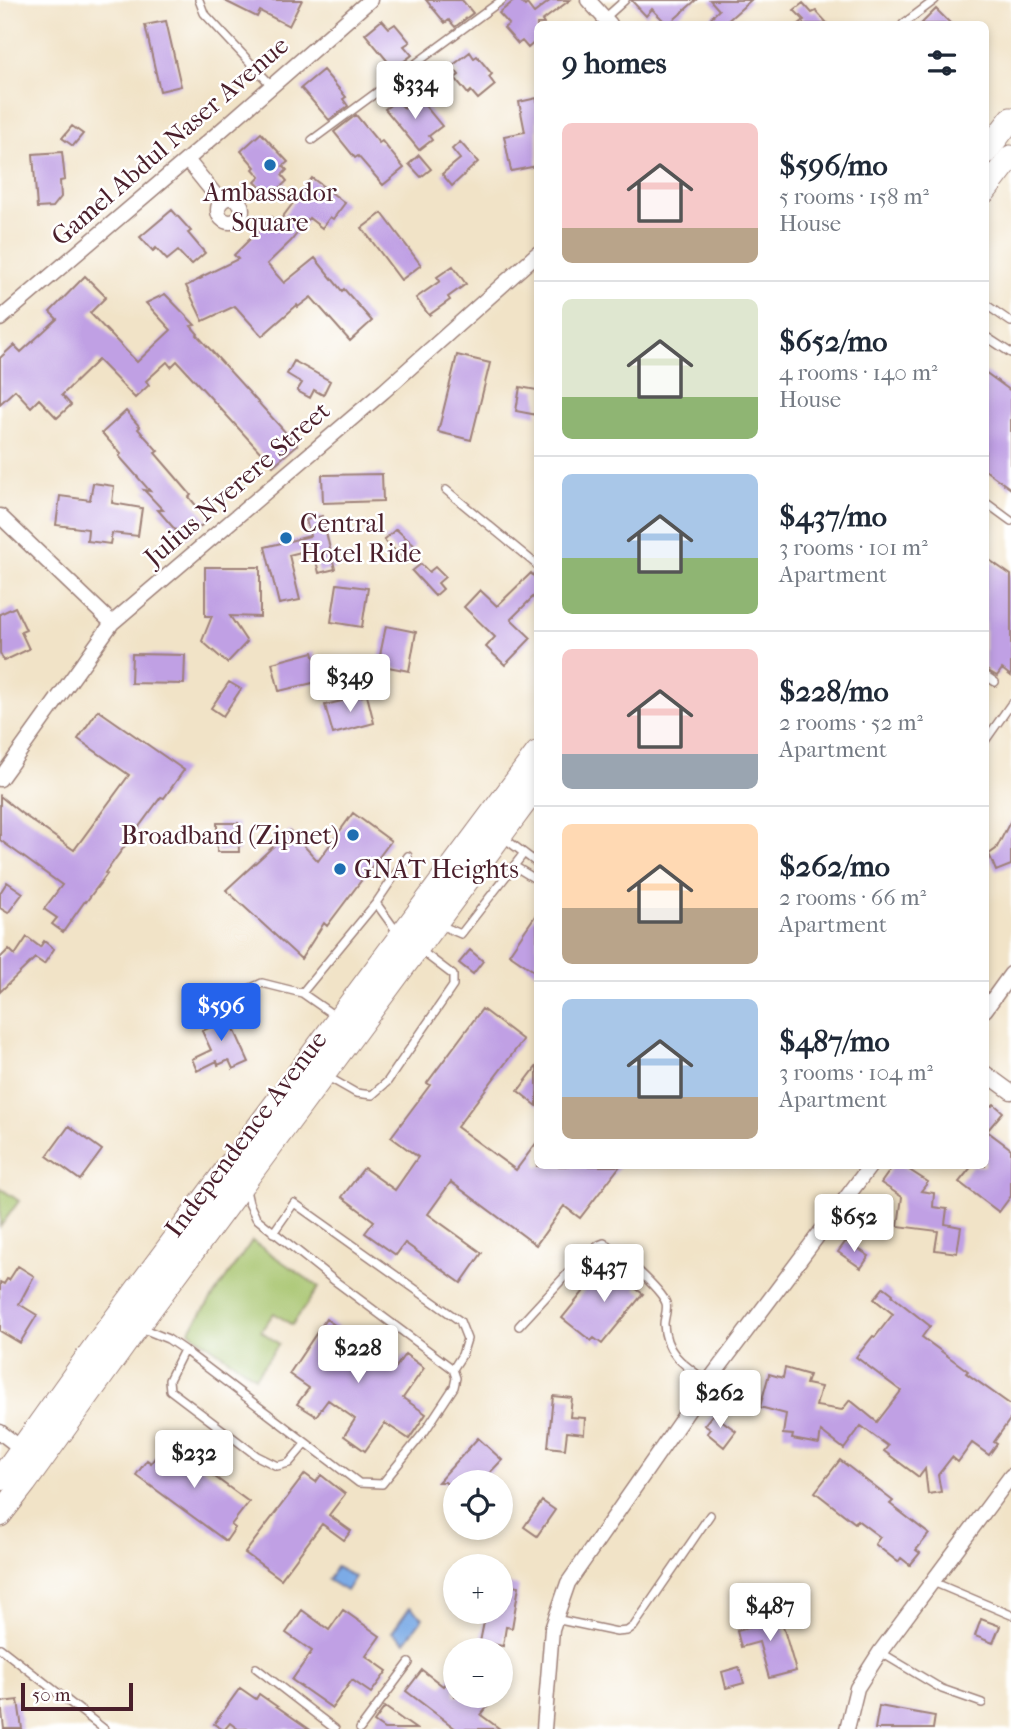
<!DOCTYPE html>
<html lang="en">
<head>
<meta charset="utf-8">
<style>
  body { margin:0; font-family:"IM FELL French Canon",serif; background:#f2f2f3; color:#1f2937; height:100vh; display:flex; flex-direction:column; font-size:26px; white-space:nowrap }
  * { box-sizing:border-box; margin:0 }
  p { font-size:23px; color:#747a83 }
  .icon { flex:none; width:38px; height:38px; fill:none; stroke:currentColor; stroke-width:2; stroke-linecap:round; stroke-linejoin:round }
  .map { position:relative; flex:1; overflow:hidden }
  .drawer { position:absolute; left:534px; top:21px; width:455px; height:1148px; display:flex; flex-direction:column; background:#fff; border-radius:10px; box-shadow:0 4px 10px #0003 }
  .drawer>* { flex:none }
  .controls { position:absolute; left:443px; top:1470px; display:grid; gap:14px }
  .controls a { display:grid; place-items:center; width:70px; height:70px; border-radius:50%; background:#fff; box-shadow:0 4px 10px #0003; font-size:35px }
  .scale { position:absolute; left:21px; bottom:18px; width:112px; box-sizing:border-box; padding-left:7px; border:4px solid #4a1f2b; border-top:0; font-size:19px; line-height:24px; white-space:nowrap; color:#4a1f2b; -webkit-text-stroke:5px #fff; paint-order:stroke }
  .price { position:absolute; translate:-50% -60px; padding:0 16px; border-radius:7px; background:#fff; color:#222; font-size:23px; line-height:46px; filter:drop-shadow(0 2px 4px #0008) }
  .price::after { content:''; position:absolute; left:50%; top:42px; width:21px; height:16px; margin-left:-10px; background:inherit; clip-path:polygon(0 0,100% 0,50% 100%) }
  .price.on { background:#2563eb; color:#fff }
  ul { padding:0; list-style:none }
  li { display:flex; align-items:center; gap:21px; height:175px; padding:0 28px }
  li+li { border-top:2px solid #e0e1e3 }
  li span { display:grid; place-items:center; flex:none; width:196px; height:140px; border-radius:10px; color:#555 }
  li>.icon { margin-inline-start:auto }
  span .icon { width:84px; height:84px; fill:#fffc; stroke-width:1 }
  li b { font-size:30px }
  h2 { display:flex; justify-content:space-between; align-items:center; height:84px; padding:0 28px; font-size:30px }
  .map>svg:first-child { display:block }
</style>
</head>
<body>
<div class="map">
<svg width="1011" height="1729" viewBox="0 0 1011 1729">
  <rect width="100%" height="100%" fill="#fff"/>
  <filter id="ink" filterUnits="userSpaceOnUse"><feTurbulence type="fractalNoise" baseFrequency=".0143" numOctaves="2"/><feDisplacementMap in="SourceGraphic" scale="14" xChannelSelector="R" yChannelSelector="G"/><feConvolveMatrix kernelMatrix="1 2 1 2 8 2 1 2 1" color-interpolation-filters="sRGB"/></filter>
  <filter id="wash" filterUnits="userSpaceOnUse"><feTurbulence type="fractalNoise" baseFrequency=".00686" numOctaves="4" result="noise"/><feDisplacementMap in="SourceGraphic" scale="28" xChannelSelector="R" yChannelSelector="G"/><feGaussianBlur stdDeviation="1.57" result="paint"/><feColorMatrix in="noise" values="0 0 0 0 0 0 0 0 0 0 0 0 0 0 0 0 0 1.4 0 .05"/><feComposite in="paint" operator="in"/></filter>
  <g filter="url(#wash)">
    <rect width="100%" height="100%" fill="#f1e3c7"/>
    <!-- green -->
    <path fill="#a5c36a" stroke="#78714a" stroke-width="2" d="M0 1188 19 1201 0 1227Z
      M252 1241 319 1287 292 1325 274 1313 261 1331 279 1344 255 1377 189 1331Z"/>
    <!-- water -->
    <path fill="#7cabe6" stroke="#636588" stroke-width="2" d="M336 1567 355 1577 346 1591 328 1580Z
      M410 1607 423 1618 405 1642 392 1632Z"/>
    <g id="blocks">
      <!-- building -->
      <path fill="#c0a0e4" d="M223 0H302L289 26 260 11 257 17Z
        M426 0H462L473 13 455 27 449 20 445 23Z
        M515 0H520L525 6 527 4 534 13 551 0H570L542 21 544 24H537V40L528 48 522 41 518 44 504 28 509 24 499 13Z
        M631 0H696L669 24H667L652 9 646 16Z
        M710 0H751L724 24H704L719 10Z
        M803 3 812 13 816 11 828 24H799L804 20 794 10Z
        M936 9 951 24H921Z
        M382 20 389 28 395 24 410 42 404 46 412 55 394 69 365 34Z
        M166 21 181 86 160 91 145 25Z
        M470 52 474 58 477 56 492 74 489 77 495 85 478 99 471 91 468 94 455 78 459 75 452 66Z
        M323 70 346 97 343 99 348 106 329 120 301 88Z
        M418 97 442 126 429 136 432 140 419 150 385 109 397 100 404 108Z
        M537 98V166L511 171 504 136 525 132 519 102Z
        M356 115 379 143 382 141 404 168 383 185 358 156 355 158 334 132Z
        M72 126 83 134 73 146 62 138Z
        M261 133 288 162 283 166 287 170 282 175 287 181 270 197 255 182 260 177 253 169 255 167 241 151Z
        M460 142 478 162 452 186 442 174 460 159 452 149Z
        M62 152 65 180 60 181 61 197 53 207 37 208 33 154Z
        M419 155 431 169 421 177 409 164Z
        M312 178 345 203 333 219 330 217 322 228 309 218 291 241 267 264 284 283 315 258 342 291 344 289 372 321 350 341 311 297 298 307 297 305 262 336 235 306 203 321 186 286 202 278 201 277 238 259 234 255 272 217 278 223Z
        M172 210 191 231 188 233 205 253 191 265 178 251 167 260 156 248 153 251 140 237Z
        M382 213 421 265 401 280 362 228Z
        M453 266 466 284 448 297 450 300 429 315 416 298 440 281 437 277Z
        M85 276 106 297 90 313 137 362 171 330 146 303 165 294 195 325 191 326 198 334 197 335 297 445 273 466 177 361 171 367 167 362 146 381 149 385 135 398 98 360 62 395 71 405 57 418 39 399 31 407 15 390 0 404V358L14 345 21 352 44 331 57 319 50 312Z
        M457 355 490 363 471 440 438 432Z
        M294 361 330 381 323 395 314 390 310 398 297 391 302 383 287 374Z
        M985 372 1011 391V489L985 470Z
        M520 387 537 390V415L516 411Z
        M126 411 140 427 138 429 158 451 155 453 174 475 191 495 189 497 208 520 184 540 158 510H163L144 490 150 491 119 456 121 454 102 433Z
        M382 474 383 501 323 503 322 475Z
        M93 483 114 486 112 503 142 508 138 536 112 533 110 544 87 541 88 529 56 525 60 496 90 500Z
        M322 516 335 569 319 573 313 549 289 555 300 600 279 604 265 547 310 536 306 520Z
        M396 529 415 546 404 559 384 540Z
        M985 557 1011 575V676L1002 669 997 676 985 669Z
        M421 564 429 572 435 567 445 577 438 583 443 589 435 596 412 571Z
        M205 567H260V617L230 616 247 642 227 663 202 641 212 616H205Z
        M531 573 537 580V593L511 619 531 638 505 665 486 647 495 637 464 607 480 590 497 606Z
        M337 584 368 588 362 627 331 622Z
        M15 607 26 630 21 632 29 649 4 661 0 653V614Z
        M386 626 416 632 409 671 378 665Z
        M313 652 321 681 279 691 272 663Z
        M132 654 185 655 184 684 131 683Z
        M229 682 241 689 223 716 211 708Z
        M367 695 374 723 333 734 325 705Z
        M98 710 184 770 164 798 161 797 105 873 107 874 86 902 85 901 63 932 52 924 57 918 44 909 62 885 0 840V796L21 813 74 850 129 775 78 739Z
        M353 813 391 841 327 926 324 923 301 959 226 890 290 831 318 861Z
        M1011 820V865L996 871 989 854 996 849Z
        M217 823H238L239 852H217Z
        M7 882 23 893 8 913 0 908V893Z
        M537 913V973L509 954Z
        M27 937 40 947 44 941 54 949 44 964 35 958 0 992V958L9 949 15 955Z
        M470 950 483 961 473 974 459 963Z
        M224 1007 249 1062 233 1069 229 1060 218 1065 217 1061 197 1071 192 1059 211 1050 202 1031 213 1026 208 1014Z
        M482 1009 523 1040 457 1127 516 1170 537 1142V1166H620L580 1218 564 1206 536 1245 451 1182 428 1214 482 1253 461 1283 405 1243 396 1255 365 1233 374 1221 342 1197 364 1168 395 1190 418 1157 391 1137 430 1085 427 1083Z
        M537 1066V1106L518 1091Z
        M985 1102 992 1106 994 1104 1003 1112 987 1131 1011 1149V1196L999 1212 959 1182 972 1166H985Z
        M69 1126 102 1150 80 1180 47 1156Z
        M893 1166H903L928 1182 921 1191 934 1193 933 1207 947 1209 945 1224 961 1227 957 1253 935 1250 938 1231 898 1226 902 1197 881 1183Z
        M846 1241 869 1256 861 1268 838 1252Z
        M609 1260 639 1284 635 1288 643 1294 602 1344 594 1338 591 1341 562 1318Z
        M18 1266 34 1276 19 1304 37 1315 20 1343 0 1331V1282L4 1284 7 1279 9 1280Z
        M884 1287 893 1294 892 1296 930 1326 922 1337 968 1371 966 1373 1011 1405V1418L994 1442 997 1444 989 1455 972 1443 958 1462 952 1457 938 1475 941 1492 928 1494 925 1469 919 1477 884 1451 888 1446 861 1426 844 1449 821 1431 819 1444 792 1439 793 1435 783 1434 786 1414 760 1407 769 1374 783 1378 785 1368 809 1375 806 1384 821 1387 816 1406 842 1410 850 1400 877 1422 901 1391 856 1357 873 1336 875 1337 893 1314 874 1299Z
        M326 1319 396 1367 405 1354 424 1368 403 1398 426 1414 409 1439 385 1423 365 1451 344 1436 355 1419 328 1400 316 1416 297 1404 309 1388 289 1374Z
        M553 1396 572 1398 570 1417 585 1418 584 1434 567 1432 565 1449 548 1447Z
        M713 1414 736 1431 724 1447 707 1433 710 1429 704 1425Z
        M478 1438 502 1460 481 1482H455V1491L445 1482H438Z
        M167 1442 249 1502 231 1525 235 1528 226 1541 136 1475 147 1460 151 1463Z
        M840 1460 893 1501 890 1504 929 1534 916 1550 920 1553 910 1565 901 1558 898 1562 875 1544 880 1537 857 1520 855 1523 815 1492Z
        M305 1474 316 1482 321 1475 345 1494 329 1515 351 1531 344 1540 322 1524 281 1579 245 1553Z
        M542 1501 555 1510 537 1536 524 1527Z
        M500 1583 519 1586 512 1628 506 1627 503 1646 480 1642 486 1612H500Z
        M778 1609 796 1671 769 1678 759 1642 741 1647 737 1631 755 1626 752 1616Z
        M302 1610 329 1630 343 1610 380 1636 366 1656 387 1671 371 1693 352 1680 332 1708 292 1680 312 1651 286 1633Z
        M981 1619 1000 1626 993 1643 975 1636Z
        M739 1667 744 1683 726 1688 722 1672Z
        M422 1670 443 1686 455 1671V1696H496L481 1715 500 1729H456L406 1691Z
        M240 1688 256 1699 259 1694 309 1729H238L230 1723 225 1729H222L214 1724Z
        M18 1700 22 1729H4L1 1702Z
        M879 1706 935 1716 933 1729H875Z
        M385 1707 403 1720 416 1729H384L374 1722Z"/>
    </g>
  </g>
  <g filter="url(#ink)">
    <use href="#blocks" fill-opacity="0" stroke="#9e8179" stroke-width="2"/>
    <g fill="none" stroke-linecap="round" stroke-linejoin="round">
      <!-- lane casing -->
      <g stroke="#9e8179" stroke-width="10">
        <path id="lane" d="M199 0 204 13 272 86
          M605 18 625 0
          M903 24 935 0
          M312 140 502 0
          M985 304 1011 322
          M985 336 1011 353
          M446 490 537 565
          M985 502 1011 521
          M985 675 995 682
          M985 741 1011 704
          M504 838 537 863
          M514 866 537 880
          M376 903 408 856
          M440 925 461 934 524 853
          M302 993 376 903 397 932
          M227 999 262 983 302 993 335 1016
          M328 1077 356 1093 372 1095 387 1082 453 986V975L420 950
          M273 1233 294 1203 460 1321 467 1339 462 1355 453 1369
          M519 1326 568 1273 599 1245 604 1243C618 1251 661 1289 666 1303 668 1310 664 1318 664 1324 665 1355 686 1366 708 1382
          M141 1328 168 1339 184 1350 359 1483 382 1484 425 1431 454 1387 456 1378 453 1369 335 1281 256 1218 249 1203 246 1190
          M184 1350 169 1380 170 1390 257 1456 277 1466 289 1463 306 1443
          M933 1582 1011 1615
          M555 1619 617 1632 627 1631 634 1626 710 1515
          M0 1648 104 1729
          M880 1652 942 1689 982 1703
          M256 1668 335 1729
          M360 1729 409 1663"/>
      </g>
      <!-- street casing -->
      <g stroke="#9e8179" stroke-width="17">
        <path id="street" d="M588 0 610 24
          M187 160 221 202
          M218 210a12 12 0 1 1 24 0a12 12 0 1 1-24 0Z
          M0 319 217 134 370 0
          M0 516 112 623
          M0 779 112 623 384 391 537 254
          M985 1010 1011 974
          M985 1073 1011 1092
          M0 1432 22 1449
          M544 1729 552 1629 568 1583 708 1382 870 1166
          M847 1729 857 1688 880 1652 1011 1476"/>
      </g>
      <!-- primary casing -->
      <g stroke="#9e8179" stroke-width="25">
        <path id="primary" d="M985 153 1011 119
          M985 191 1011 157
          M0 1479 98 1342 537 753
          M0 1515 25 1483 137 1327 537 786"/>
      </g>
      <!-- lane -->
      <use href="#lane" stroke="#fff" stroke-width="7"/>
      <!-- street -->
      <use href="#street" stroke="#fff" stroke-width="14"/>
      <!-- primary -->
      <use href="#primary" stroke="#fff" stroke-width="23"/>
    </g>
  </g>
  <!-- markers -->
  <g fill="#1f6fb2" stroke="#fff" stroke-width="2.5">
    <circle cx="270" cy="165" r="7"/>
    <circle cx="286" cy="538" r="7"/>
    <circle cx="353" cy="835" r="7"/>
    <circle cx="340" cy="869" r="7"/>
  </g>
  <g text-anchor="middle" dominant-baseline="central" stroke-width="5" stroke-linejoin="round" paint-order="stroke">
    <!-- street labels -->
    <g font-size="26" fill="#4a1f2b" stroke="#fff">
      <text transform="translate(170 141) rotate(-41)">Gamel Abdul Naser Avenue</text>
      <text transform="translate(237 484) rotate(-41)">Julius Nyerere Street</text>
      <text transform="translate(246 1134) rotate(-53)">Independence Avenue</text>
    </g>
    <!-- poi labels -->
    <g font-size="26" fill="#4a1f2b" stroke="#fff" text-anchor="start">
      <text x="270" y="192" text-anchor="middle">Ambassador<tspan x="270" dy="30">Square</tspan></text>
      <text x="300" y="523">Central<tspan x="300" dy="30">Hotel Ride</tspan></text>
      <text x="339" y="835" text-anchor="end">Broadband (Zipnet)</text>
      <text x="354" y="869">GNAT Heights</text>
    </g>
  </g>
</svg>
<div class="controls">
<a><svg class="icon" aria-label="locate" viewBox="0 0 24 24"><circle cx="12" cy="12" r="6"/><path d="M12 2v4M12 18v4M2 12h4M18 12h4"/></svg></a>
<a>+</a>
<a>−</a>
</div>
<div class="scale">50 m</div>
<b class="price" style="left:415px;top:121px">$334</b>
<b class="price" style="left:350px;top:714px">$349</b>
<b class="price on" style="left:221px;top:1043px">$596</b>
<b class="price" style="left:854px;top:1254px">$652</b>
<b class="price" style="left:604px;top:1304px">$437</b>
<b class="price" style="left:358px;top:1385px">$228</b>
<b class="price" style="left:720px;top:1430px">$262</b>
<b class="price" style="left:194px;top:1490px">$232</b>
<b class="price" style="left:770px;top:1643px">$487</b>
<section class="drawer">
<h2>9 homes<svg class="icon" aria-label="filters" viewBox="0 0 24 24"><path d="M4 7h16M4 17h16"/><circle cx="9" cy="7" r="2"/><circle cx="15" cy="17" r="2"/></svg></h2>
<ul>
<li><span style="background:linear-gradient(#f6c9c9 75%,#b9a48a 0)"><svg class="icon" aria-label="home" viewBox="0 0 24 24"><path d="M3 11l9-7 9 7M6 9v11h12V9"/></svg></span><div><b>$596/mo</b><p>5 rooms · 158 m²</p><p>House</p></div></li>
<li><span style="background:linear-gradient(#dfe7d0 70%,#8fb573 0)"><svg class="icon" aria-label="home" viewBox="0 0 24 24"><path d="M3 11l9-7 9 7M6 9v11h12V9"/></svg></span><div><b>$652/mo</b><p>4 rooms · 140 m²</p><p>House</p></div></li>
<li><span style="background:linear-gradient(#a9c7e8 60%,#8fb573 0)"><svg class="icon" aria-label="home" viewBox="0 0 24 24"><path d="M3 11l9-7 9 7M6 9v11h12V9"/></svg></span><div><b>$437/mo</b><p>3 rooms · 101 m²</p><p>Apartment</p></div></li>
<li><span style="background:linear-gradient(#f6c9c9 75%,#9aa5b1 0)"><svg class="icon" aria-label="home" viewBox="0 0 24 24"><path d="M3 11l9-7 9 7M6 9v11h12V9"/></svg></span><div><b>$228/mo</b><p>2 rooms · 52 m²</p><p>Apartment</p></div></li>
<li><span style="background:linear-gradient(#ffd9b3 60%,#b9a48a 0)"><svg class="icon" aria-label="home" viewBox="0 0 24 24"><path d="M3 11l9-7 9 7M6 9v11h12V9"/></svg></span><div><b>$262/mo</b><p>2 rooms · 66 m²</p><p>Apartment</p></div></li>
<li><span style="background:linear-gradient(#a9c7e8 70%,#b9a48a 0)"><svg class="icon" aria-label="home" viewBox="0 0 24 24"><path d="M3 11l9-7 9 7M6 9v11h12V9"/></svg></span><div><b>$487/mo</b><p>3 rooms · 104 m²</p><p>Apartment</p></div></li>
</ul>
</section>
</div>
</body>
</html>
